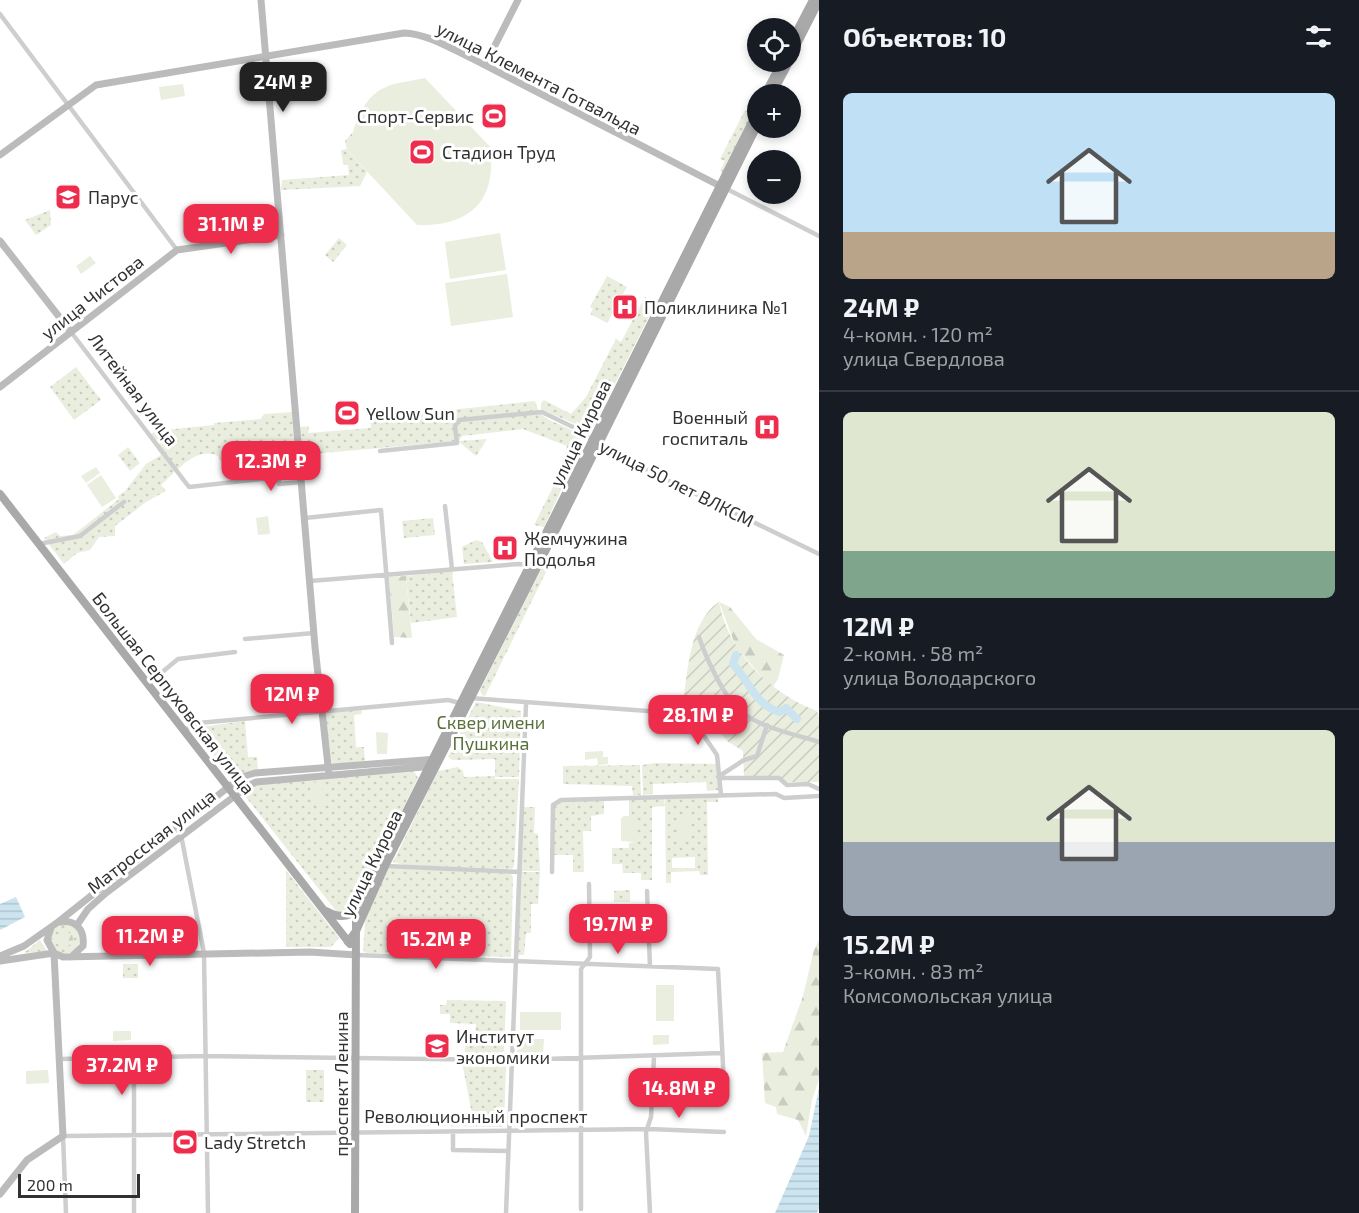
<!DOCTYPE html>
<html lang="ru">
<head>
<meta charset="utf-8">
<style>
  body { margin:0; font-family:"Exo 2",sans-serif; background:#20242c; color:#f1f3f6; height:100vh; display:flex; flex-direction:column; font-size:22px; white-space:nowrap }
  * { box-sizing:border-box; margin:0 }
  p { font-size:20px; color:#9ea1a6 }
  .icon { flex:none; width:33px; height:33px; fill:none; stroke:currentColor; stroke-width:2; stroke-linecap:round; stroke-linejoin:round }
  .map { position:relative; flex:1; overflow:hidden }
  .details { display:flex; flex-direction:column; background:#171b24; width:540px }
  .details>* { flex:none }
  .buttons { position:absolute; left:747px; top:18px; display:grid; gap:12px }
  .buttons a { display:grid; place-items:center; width:54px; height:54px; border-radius:50%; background:#171b24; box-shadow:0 3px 9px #0003; font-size:30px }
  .scale { position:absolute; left:18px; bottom:15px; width:122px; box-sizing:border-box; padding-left:6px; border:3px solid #313131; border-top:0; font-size:16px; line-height:21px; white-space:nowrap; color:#313131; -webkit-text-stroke:4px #fff; paint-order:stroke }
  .price { position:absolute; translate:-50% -51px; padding:0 14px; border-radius:12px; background:#ee2d4d; color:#fff; font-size:20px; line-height:39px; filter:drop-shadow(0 2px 3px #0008) }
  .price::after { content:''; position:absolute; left:50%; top:36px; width:18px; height:14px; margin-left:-9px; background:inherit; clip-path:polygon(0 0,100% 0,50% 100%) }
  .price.current { background:#222; color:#fff }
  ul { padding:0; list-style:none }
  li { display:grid; align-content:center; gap:12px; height:318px; padding:0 24px }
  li+li { border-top:2px solid #363941 }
  li span { display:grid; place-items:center; height:186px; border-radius:9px; color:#555 }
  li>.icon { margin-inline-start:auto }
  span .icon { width:108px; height:108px; fill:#fffc; stroke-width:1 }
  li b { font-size:26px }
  h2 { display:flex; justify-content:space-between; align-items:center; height:72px; padding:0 24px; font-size:26px }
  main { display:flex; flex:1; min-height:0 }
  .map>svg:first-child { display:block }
</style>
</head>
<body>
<main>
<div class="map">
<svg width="819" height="1213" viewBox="0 0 819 1213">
  <defs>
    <pattern id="grass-dots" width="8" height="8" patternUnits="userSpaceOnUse" patternTransform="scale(1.5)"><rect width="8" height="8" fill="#e9eedf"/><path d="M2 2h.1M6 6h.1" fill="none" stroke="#c8cdc0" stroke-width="1.8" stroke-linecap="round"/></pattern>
    <pattern id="forest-firs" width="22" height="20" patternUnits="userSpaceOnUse" patternTransform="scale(1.5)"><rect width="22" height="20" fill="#e9eedf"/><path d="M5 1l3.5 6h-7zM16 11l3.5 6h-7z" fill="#c8cdc0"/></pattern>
    <pattern id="garden-furrows" width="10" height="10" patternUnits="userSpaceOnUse" patternTransform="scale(1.5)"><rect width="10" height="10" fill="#e9eedf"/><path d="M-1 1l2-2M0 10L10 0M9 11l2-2" fill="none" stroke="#c8cdc0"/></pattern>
    <pattern id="water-rules" width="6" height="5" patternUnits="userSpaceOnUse" patternTransform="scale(1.5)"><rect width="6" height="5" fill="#cbe4ef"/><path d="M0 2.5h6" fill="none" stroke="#afc4cd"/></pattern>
  </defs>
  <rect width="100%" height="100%" fill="#fff"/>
  <!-- grass -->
  <path fill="url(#grass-dots)" fill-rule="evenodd" d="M745 110 752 114 723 172 720 171 725 161 720 159Z
    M353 132 348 151 367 172 360 186 281 190 282 180 349 175 348 165 343 164 341 150 347 149 345 141Z
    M50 210 51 225 36 235 25 220Z
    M339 238 347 245 333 262 325 255Z
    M607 276 627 287 607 323 590 314 593 309 590 307Z
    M645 297 656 303 591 431 541 409V403L544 400 571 414 586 397 616 339 621 342Z
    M76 367 101 400 74 420 50 387Z
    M535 401C536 404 538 411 541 414 558 430 592 425 577 459L568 455 563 460 567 446 523 429 462 436 459 441 487 439 476 456 458 441 301 455 300 427 309 426 308 433 371 428 370 419 374 418Z
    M293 412 297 465 283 463 225 469 218 456C196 445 175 473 161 485L166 491 146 502 115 526V536L99 537 90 550 77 553 64 564 44 538 56 532 60 536 73 535 119 499 118 496 125 491 146 464 161 455 148 436 156 431 214 425V423L261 419 264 414Z
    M128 447 140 463 130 471 118 455Z
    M572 466 544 527 534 525 556 481 561 483Z
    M433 518 435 535 404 538 402 521Z
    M476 540 482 542 493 562 464 564 462 547Z
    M543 566H549L485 696 482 695 480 690Z
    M452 571 457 617 411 623 406 576Z
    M476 702 521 711 519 777H495V779H519L514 866 512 869 404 865 393 862 438 771 458 767 463 771 464 777 495 776V759L453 760 448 757Z
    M361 708 362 714 354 715 356 747H364L365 761 336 764 330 762 325 712Z
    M245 721 248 757H257L258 769 230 776 193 728Z
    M655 763 718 764 720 790 707 791 706 782 653 784V794L643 795 642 765Z
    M640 765 641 795H633L632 786 563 784V766Z
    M413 770 418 778 352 911 337 912 245 796 248 787 264 783Z
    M718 796V802H707L708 875H700L699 871 671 872V883H666L665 798ZM695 857V868H672V858Z
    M664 798 665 806 652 807V880H641V873H623L622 864H612V848H629V843L635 842V816H629V799Z
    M604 800V814L591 816V831H583L584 872H573V855H553L554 806 562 801Z
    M524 807H535L534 833 538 834 540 871H520Z
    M387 868 511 873 513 877 511 957 366 953 363 950 366 911Z
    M286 870 339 938 331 947H286Z
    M521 872H540L538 904H531V933H526L524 955H517Z
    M630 890V902H614V891Z
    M50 939a15 15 0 1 1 30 0a15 15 0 1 1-30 0Z
    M40 940 47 951 25 953V952Z
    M123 964H138V978H123Z
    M447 1000 506 1001 504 1051 502 1053H465V1044H475L476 1024 450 1023V1014H440V1005H446Z
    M462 1062 503 1063 506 1066 504 1124 501 1127 378 1125 473 1120Z
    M306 1070H324V1102H306Z"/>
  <!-- forest -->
  <path fill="url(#forest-firs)" d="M406 576 412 638 394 637 389 577Z
    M719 602 730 607 756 639 784 655 778 679 772 688 736 647Z
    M59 939a7 7 0 1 1 14 0a7 7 0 1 1-14 0Z
    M819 940V1079L812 1100 806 1136 798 1120 777 1114 776 1107 765 1103 762 1053 783 1052 803 996 814 950Z"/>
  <!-- garden -->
  <path fill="url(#garden-furrows)" d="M719 602C728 652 771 694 817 711L819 717V782H786L779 776H744L743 751 727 741 706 715 682 709C688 675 688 622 719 602Z"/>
  <!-- pitch -->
  <path fill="#e9eedf" d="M425 78 495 152 491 156C494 206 465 226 417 225L348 151C353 130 361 98 384 88 395 82 412 81 425 78Z
    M183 84 185 96 161 100 159 87Z
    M500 233 506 270 450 279 445 242Z
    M90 256 96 263 81 274 76 266Z
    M507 274 513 317 451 326 445 283Z
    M96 467 100 473 86 483 81 476Z
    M101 475 116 498 102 507 87 485Z
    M268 516 270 534 258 535 256 518Z
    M376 732 388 733 387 754H377Z
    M603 751V757H608V764L598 765 597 758 585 760V752Z
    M322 782 323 804 312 805 310 783Z
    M624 816H635L637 840 635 842 621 841V818Z
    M677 818H689L690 841 678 842Z
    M656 985H674V1021H656Z
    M520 1012H561V1030H520Z
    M113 1031H131V1040L113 1041Z
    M653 1035H669V1044L653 1045Z
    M518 1039H544L543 1054 517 1053Z
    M48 1070 49 1083 26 1084V1071Z"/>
  <!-- water -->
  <path fill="url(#water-rules)" d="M16 897 25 917 0 930V904Z
    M819 1088V1208L817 1213H775L809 1136Z"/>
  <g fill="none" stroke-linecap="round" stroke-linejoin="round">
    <!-- river -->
    <path stroke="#cbe4ef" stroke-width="8" d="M736 655 733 664C749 681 756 706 780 712L786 708 797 719"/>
    <!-- street -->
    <path stroke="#cecece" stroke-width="4.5" d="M0 14 177 250
      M725 188 819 236
      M71 332 189 487 279 477V484L302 482
      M380 451 457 443 455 426 459 420 542 412 573 427 608 451 819 554
      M445 506 452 569
      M305 518 381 510 392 643
      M39 544 80 536 124 502
      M310 581 518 564 531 565
      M699 637C706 658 724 697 740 711 761 728 794 734 819 742
      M245 639 314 633
      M149 683 178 659 235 652
      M470 698 689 714 717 755 721 795
      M185 730 198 723 448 700 460 703
      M721 775 744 760 757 756 767 725
      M721 778H779L787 785 808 784 819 789
      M181 835 204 953 208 1213
      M385 866 520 872
      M552 872 553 805 561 800 776 794 784 798 819 796
      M647 891 650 967
      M357 955 718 969 724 1084
      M59 1059 205 1056 516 1060 721 1053
      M453 1131V1150L507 1151
      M581 1209V969L590 957 589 884
      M66 1213 63 1136 649 1129 724 1132
      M134 1213V1058
      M506 1213 526 704
      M650 1213 646 1132 651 1117 654 1057"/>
    <!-- secondary -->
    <path stroke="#bbb" stroke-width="7" d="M261 0 315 647 329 775
      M485 65 518 0
      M0 155 96 85 404 33C428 34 450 48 471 58L720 186
      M0 241 71 332
      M0 387 177 250 281 235
      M60 922C76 919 85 930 83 946L71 957
      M77 925 88 909 106 893 248 786 256 782 434 766
      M51 928 47 940 54 953
      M0 956 24 946 58 922 241 777 255 773 437 759
      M0 961 54 953 63 957 310 952 357 955
      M0 1194 27 1160 63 1136 54 953"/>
    <!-- primary -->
    <path stroke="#a9a9a9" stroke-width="8" d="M790 44 813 0
      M790 58 819 1
      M765 94 782 62
      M772 94 789 62
      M0 494 350 944
      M326 911C338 918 349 918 358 908
      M348 942 356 931 385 866 525 592 758 124
      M355 1213 356 921 359 906 758 110"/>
  </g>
  <!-- icons -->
  <defs>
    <g id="stadium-square" transform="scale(1.35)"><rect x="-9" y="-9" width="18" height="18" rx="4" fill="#ee2d4d" stroke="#fff"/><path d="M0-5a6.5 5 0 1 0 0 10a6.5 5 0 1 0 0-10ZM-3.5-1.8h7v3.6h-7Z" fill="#fff"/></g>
    <g id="university-square" transform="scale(1.35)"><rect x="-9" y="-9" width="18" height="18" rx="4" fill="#ee2d4d" stroke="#fff"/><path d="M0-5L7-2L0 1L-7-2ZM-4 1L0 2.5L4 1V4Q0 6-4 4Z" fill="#fff"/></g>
    <g id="hospital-square" transform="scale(1.35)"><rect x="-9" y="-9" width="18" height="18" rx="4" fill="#ee2d4d" stroke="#fff"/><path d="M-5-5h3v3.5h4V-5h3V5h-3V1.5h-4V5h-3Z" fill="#fff"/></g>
  </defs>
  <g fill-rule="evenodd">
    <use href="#stadium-square" x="494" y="116"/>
    <use href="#stadium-square" x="422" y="152"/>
    <use href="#university-square" x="68" y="197"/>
    <use href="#hospital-square" x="625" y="307"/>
    <use href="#stadium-square" x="347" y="413"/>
    <use href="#hospital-square" x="767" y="427"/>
    <use href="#hospital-square" x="505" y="548"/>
    <use href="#university-square" x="437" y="1046"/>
    <use href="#stadium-square" x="185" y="1142"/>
  </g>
  <g text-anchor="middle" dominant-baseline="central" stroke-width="6" stroke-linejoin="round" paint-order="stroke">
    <!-- street labels -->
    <g font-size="18" fill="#313131" stroke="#fff">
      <text transform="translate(539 78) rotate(27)">улица Клемента Готвальда</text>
      <text transform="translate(92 297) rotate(-38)">улица Чистова</text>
      <text transform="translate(134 389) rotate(53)">Литейная улица</text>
      <text transform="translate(580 433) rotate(-64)">улица Кирова</text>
      <text transform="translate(677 483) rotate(27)">улица 50 лет ВЛКСМ</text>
      <text transform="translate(174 693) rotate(52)">Большая Серпуховская улица</text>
      <text transform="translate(151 841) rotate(-38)">Матросская улица</text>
      <text transform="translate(371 863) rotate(-64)">улица Кирова</text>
      <text transform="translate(341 1084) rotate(-90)">проспект Ленина</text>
      <text x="476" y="1116">Революционный проспект</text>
    </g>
    <!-- poi labels -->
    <g font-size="18" fill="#313131" stroke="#fff" text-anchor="start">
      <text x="474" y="116" text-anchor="end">Спорт-Сервис</text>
      <text x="442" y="152">Стадион Труд</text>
      <text x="88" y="197">Парус</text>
      <text x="644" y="307">Поликлиника №1</text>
      <text x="366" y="413">Yellow Sun</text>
      <text x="748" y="417" text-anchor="end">Военный<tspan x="748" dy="21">госпиталь</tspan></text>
      <text x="524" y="538">Жемчужина<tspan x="524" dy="21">Подолья</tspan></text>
      <text x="456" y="1036">Институт<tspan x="456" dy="21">экономики</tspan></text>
      <text x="204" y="1142">Lady Stretch</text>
    </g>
    <!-- park labels -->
    <g font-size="18" fill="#59703b" stroke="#fff">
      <text x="491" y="722">Сквер имени<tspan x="491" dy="21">Пушкина</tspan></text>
    </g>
  </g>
</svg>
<div class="buttons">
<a><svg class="icon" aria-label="locate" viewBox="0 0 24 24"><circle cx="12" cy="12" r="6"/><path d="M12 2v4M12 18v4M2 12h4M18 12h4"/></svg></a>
<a>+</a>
<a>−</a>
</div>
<div class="scale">200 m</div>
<b class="price current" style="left:283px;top:113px">24M ₽</b>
<b class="price" style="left:231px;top:255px">31.1M ₽</b>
<b class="price" style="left:271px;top:492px">12.3M ₽</b>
<b class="price" style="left:292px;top:725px">12M ₽</b>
<b class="price" style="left:698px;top:746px">28.1M ₽</b>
<b class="price" style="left:618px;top:955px">19.7M ₽</b>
<b class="price" style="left:150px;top:967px">11.2M ₽</b>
<b class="price" style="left:436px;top:970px">15.2M ₽</b>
<b class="price" style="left:122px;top:1096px">37.2M ₽</b>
<b class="price" style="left:679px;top:1119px">14.8M ₽</b>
</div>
<section class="details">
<h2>Объектов: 10<svg class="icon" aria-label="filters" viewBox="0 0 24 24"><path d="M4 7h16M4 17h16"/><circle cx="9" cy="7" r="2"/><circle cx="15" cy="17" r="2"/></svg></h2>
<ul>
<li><span style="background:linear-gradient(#bfe0f5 75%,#b9a48a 0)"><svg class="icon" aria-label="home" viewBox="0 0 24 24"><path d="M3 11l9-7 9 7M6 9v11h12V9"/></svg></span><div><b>24M ₽</b><p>4-комн. · 120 m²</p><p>улица Свердлова</p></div></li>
<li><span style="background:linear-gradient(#dfe7d0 75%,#7fa58c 0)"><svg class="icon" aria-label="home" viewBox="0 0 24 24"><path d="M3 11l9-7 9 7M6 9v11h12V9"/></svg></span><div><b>12M ₽</b><p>2-комн. · 58 m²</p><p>улица Володарского</p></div></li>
<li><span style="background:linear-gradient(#dfe7d0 60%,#9aa5b1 0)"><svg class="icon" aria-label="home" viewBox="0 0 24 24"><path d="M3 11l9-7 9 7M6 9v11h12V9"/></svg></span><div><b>15.2M ₽</b><p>3-комн. · 83 m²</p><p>Комсомольская улица</p></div></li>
</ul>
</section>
</main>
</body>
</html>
